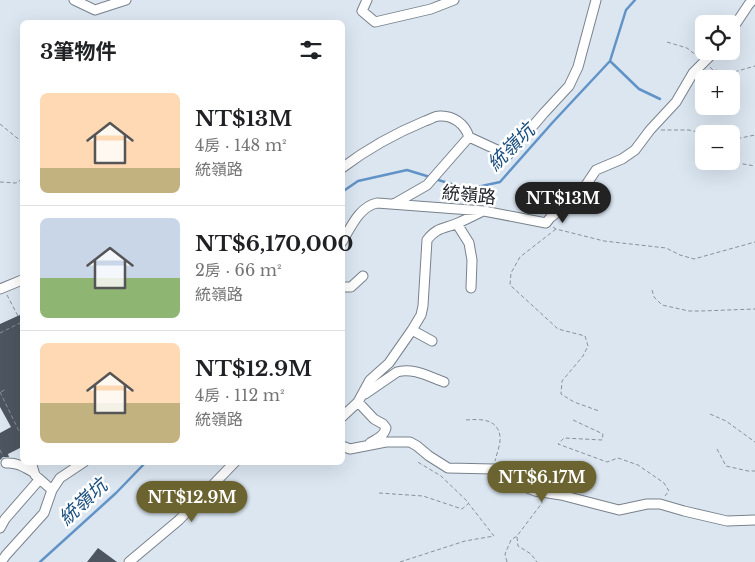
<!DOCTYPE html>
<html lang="zh-TW">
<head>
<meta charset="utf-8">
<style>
  body { margin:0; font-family:"Libre Baskerville","Noto Sans TC",serif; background:#f6f6f6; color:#202124; height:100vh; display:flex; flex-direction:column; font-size:19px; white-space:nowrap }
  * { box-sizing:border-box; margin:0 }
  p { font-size:16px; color:#757577 }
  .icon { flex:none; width:28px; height:28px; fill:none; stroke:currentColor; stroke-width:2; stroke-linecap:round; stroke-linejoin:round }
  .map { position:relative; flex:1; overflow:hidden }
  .details { position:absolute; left:20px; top:20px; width:325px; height:445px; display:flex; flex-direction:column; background:#fff; border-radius:8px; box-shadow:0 5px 20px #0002 }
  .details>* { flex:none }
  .tools { position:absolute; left:695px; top:15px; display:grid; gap:10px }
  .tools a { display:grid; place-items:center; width:45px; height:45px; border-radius:8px; background:#fff; box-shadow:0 5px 20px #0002; font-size:25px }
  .price { position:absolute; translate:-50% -42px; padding:0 11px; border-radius:18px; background:#6c6430; color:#fff; font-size:16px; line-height:32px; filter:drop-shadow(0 1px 2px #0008) }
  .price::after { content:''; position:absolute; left:50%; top:30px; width:15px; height:11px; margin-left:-8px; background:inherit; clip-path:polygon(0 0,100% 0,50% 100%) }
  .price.selected { background:#222; color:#fff }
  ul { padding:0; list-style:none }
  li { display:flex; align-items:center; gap:15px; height:125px; padding:0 20px }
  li+li { border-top:1px solid #e0e0e0 }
  li span { display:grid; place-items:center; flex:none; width:140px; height:100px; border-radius:8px; color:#555 }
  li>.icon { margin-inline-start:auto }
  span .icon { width:60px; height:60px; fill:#fffc; stroke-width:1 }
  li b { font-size:21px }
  h2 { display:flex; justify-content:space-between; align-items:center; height:60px; padding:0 20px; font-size:21px }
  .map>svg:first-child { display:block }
</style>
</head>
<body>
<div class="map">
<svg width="755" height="562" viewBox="0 0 755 562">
  <rect width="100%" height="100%" fill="#dbe6f1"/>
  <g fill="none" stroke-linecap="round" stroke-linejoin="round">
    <!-- stream -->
    <path stroke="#6293c7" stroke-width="2.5" d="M610 61 639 89 660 99
      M435 179 468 189 500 182 553 122 610 61 626 10 635 0
      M342 192 358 181 407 170 430 177
      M40 562 116 493 146 462"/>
  </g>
  <!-- building -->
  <path fill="#4d5660" d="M22 314V447L8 454 9 457H3L0 460V433L11 427 0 407V324Z
    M98 548 117 562H87Z"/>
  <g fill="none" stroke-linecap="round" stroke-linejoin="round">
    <!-- minor casing -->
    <g stroke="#79828c" stroke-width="11">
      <path id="minor" d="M74 0 95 10 126 0
        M367 0 362 11 375 22 431 9 454 0
        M731 31 749 4 753 0
        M469 137 508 155 544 113 569 86 578 67 596 0
        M342 168C367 149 396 133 425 121 429 120 435 116 439 116 453 115 465 124 469 137L427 185 394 204
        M580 194 602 202
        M457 224 469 243 472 260 471 288
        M342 242C351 227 359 207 377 203L484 211 546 223 550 218 580 194 596 170 622 159 635 150 650 130 676 102 693 73 715 51
        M342 287H351L363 276
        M0 289 22 280
        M412 330 432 341
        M365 394 397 372C412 367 430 377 444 382
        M342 417 358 402
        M370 443C377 439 384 436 386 428L383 424 374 419 358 402 370 380 389 363 412 330 421 315 423 306 427 240C437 227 444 229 458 223 467 219 475 215 483 211
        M342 446 350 449 386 442H410L417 446 429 456 448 468 494 469 502 472 525 487 535 491 561 495 619 510 647 504H660L684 511 727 521 755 520
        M31 462 35 475 52 490
        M6 463C16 462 24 467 33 472
        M0 528 5 519 39 480
        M1 562 6 555 44 513 52 490 60 478 84 462
        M129 562 179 520 235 462"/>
    </g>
    <!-- path -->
    <path stroke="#899199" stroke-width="1" stroke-dasharray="4 2.5" stroke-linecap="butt" d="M667 42 687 48 697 56
      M710 67 713 70 734 72 755 66
      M0 124 22 142
      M661 130H689L706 134
      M731 140 755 135
      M730 161 731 162 755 166
      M0 182 16 183 22 179
      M553 227 556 229 604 241 666 248 680 255 694 259 755 242
      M556 229 520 257 511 273 510 285 558 329 585 336 588 346 583 356 562 381 561 394 574 402 599 411
      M652 290 654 297 662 305 689 311H701L755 309
      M7 295 18 316
      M0 333 22 322
      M0 392 19 431
      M1 392 6 389
      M710 414 726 421 755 442
      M466 420C480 419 497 418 500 436 501 443 497 453 495 461
      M573 420 603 434 602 440 564 438 558 444 607 462 618 458 638 465 664 483 669 491 665 496
      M717 449 726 466 748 471H755
      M0 450 3 456
      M379 493 423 496 462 509 469 503 441 476 416 461
      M517 537 518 546 531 554 537 562
      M400 562 465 541 494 536 469 504
      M507 562 505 554 511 540 517 536 542 503V499"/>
    <!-- minor -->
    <use href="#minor" stroke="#fff" stroke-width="9"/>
  </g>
  <g text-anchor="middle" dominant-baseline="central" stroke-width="5" stroke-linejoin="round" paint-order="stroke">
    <!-- street labels -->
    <g font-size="18" fill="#22252a" stroke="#fff">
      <text transform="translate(469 195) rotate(6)">統嶺路</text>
    </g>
    <!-- water labels -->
    <g font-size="19" font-style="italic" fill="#194e7f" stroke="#fff">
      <text transform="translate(511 147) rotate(-45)">統嶺坑</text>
      <text transform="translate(83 502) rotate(-43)">統嶺坑</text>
    </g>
  </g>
</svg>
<div class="tools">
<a><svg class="icon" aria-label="locate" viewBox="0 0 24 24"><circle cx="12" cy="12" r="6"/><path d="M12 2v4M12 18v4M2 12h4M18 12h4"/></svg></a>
<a>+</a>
<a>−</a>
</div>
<b class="price selected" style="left:563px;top:224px">NT$13M</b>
<b class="price" style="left:542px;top:503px">NT$6.17M</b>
<b class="price" style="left:192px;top:523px">NT$12.9M</b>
<section class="details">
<h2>3筆物件<svg class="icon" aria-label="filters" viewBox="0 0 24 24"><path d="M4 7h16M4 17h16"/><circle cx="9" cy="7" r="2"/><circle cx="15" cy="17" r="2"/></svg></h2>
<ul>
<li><span style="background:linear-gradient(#ffd9b3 75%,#c2b280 0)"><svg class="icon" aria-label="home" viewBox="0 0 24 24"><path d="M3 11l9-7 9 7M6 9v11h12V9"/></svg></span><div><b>NT$13M</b><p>4房 · 148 m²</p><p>統嶺路</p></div></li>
<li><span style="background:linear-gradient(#c9d6e8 60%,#8fb573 0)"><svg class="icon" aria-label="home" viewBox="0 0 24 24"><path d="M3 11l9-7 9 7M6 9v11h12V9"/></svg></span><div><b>NT$6,170,000</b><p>2房 · 66 m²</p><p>統嶺路</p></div></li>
<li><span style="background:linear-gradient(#ffd9b3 60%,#c2b280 0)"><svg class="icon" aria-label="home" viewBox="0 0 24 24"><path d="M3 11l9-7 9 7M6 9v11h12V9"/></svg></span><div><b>NT$12.9M</b><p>4房 · 112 m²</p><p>統嶺路</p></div></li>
</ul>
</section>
</div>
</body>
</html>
